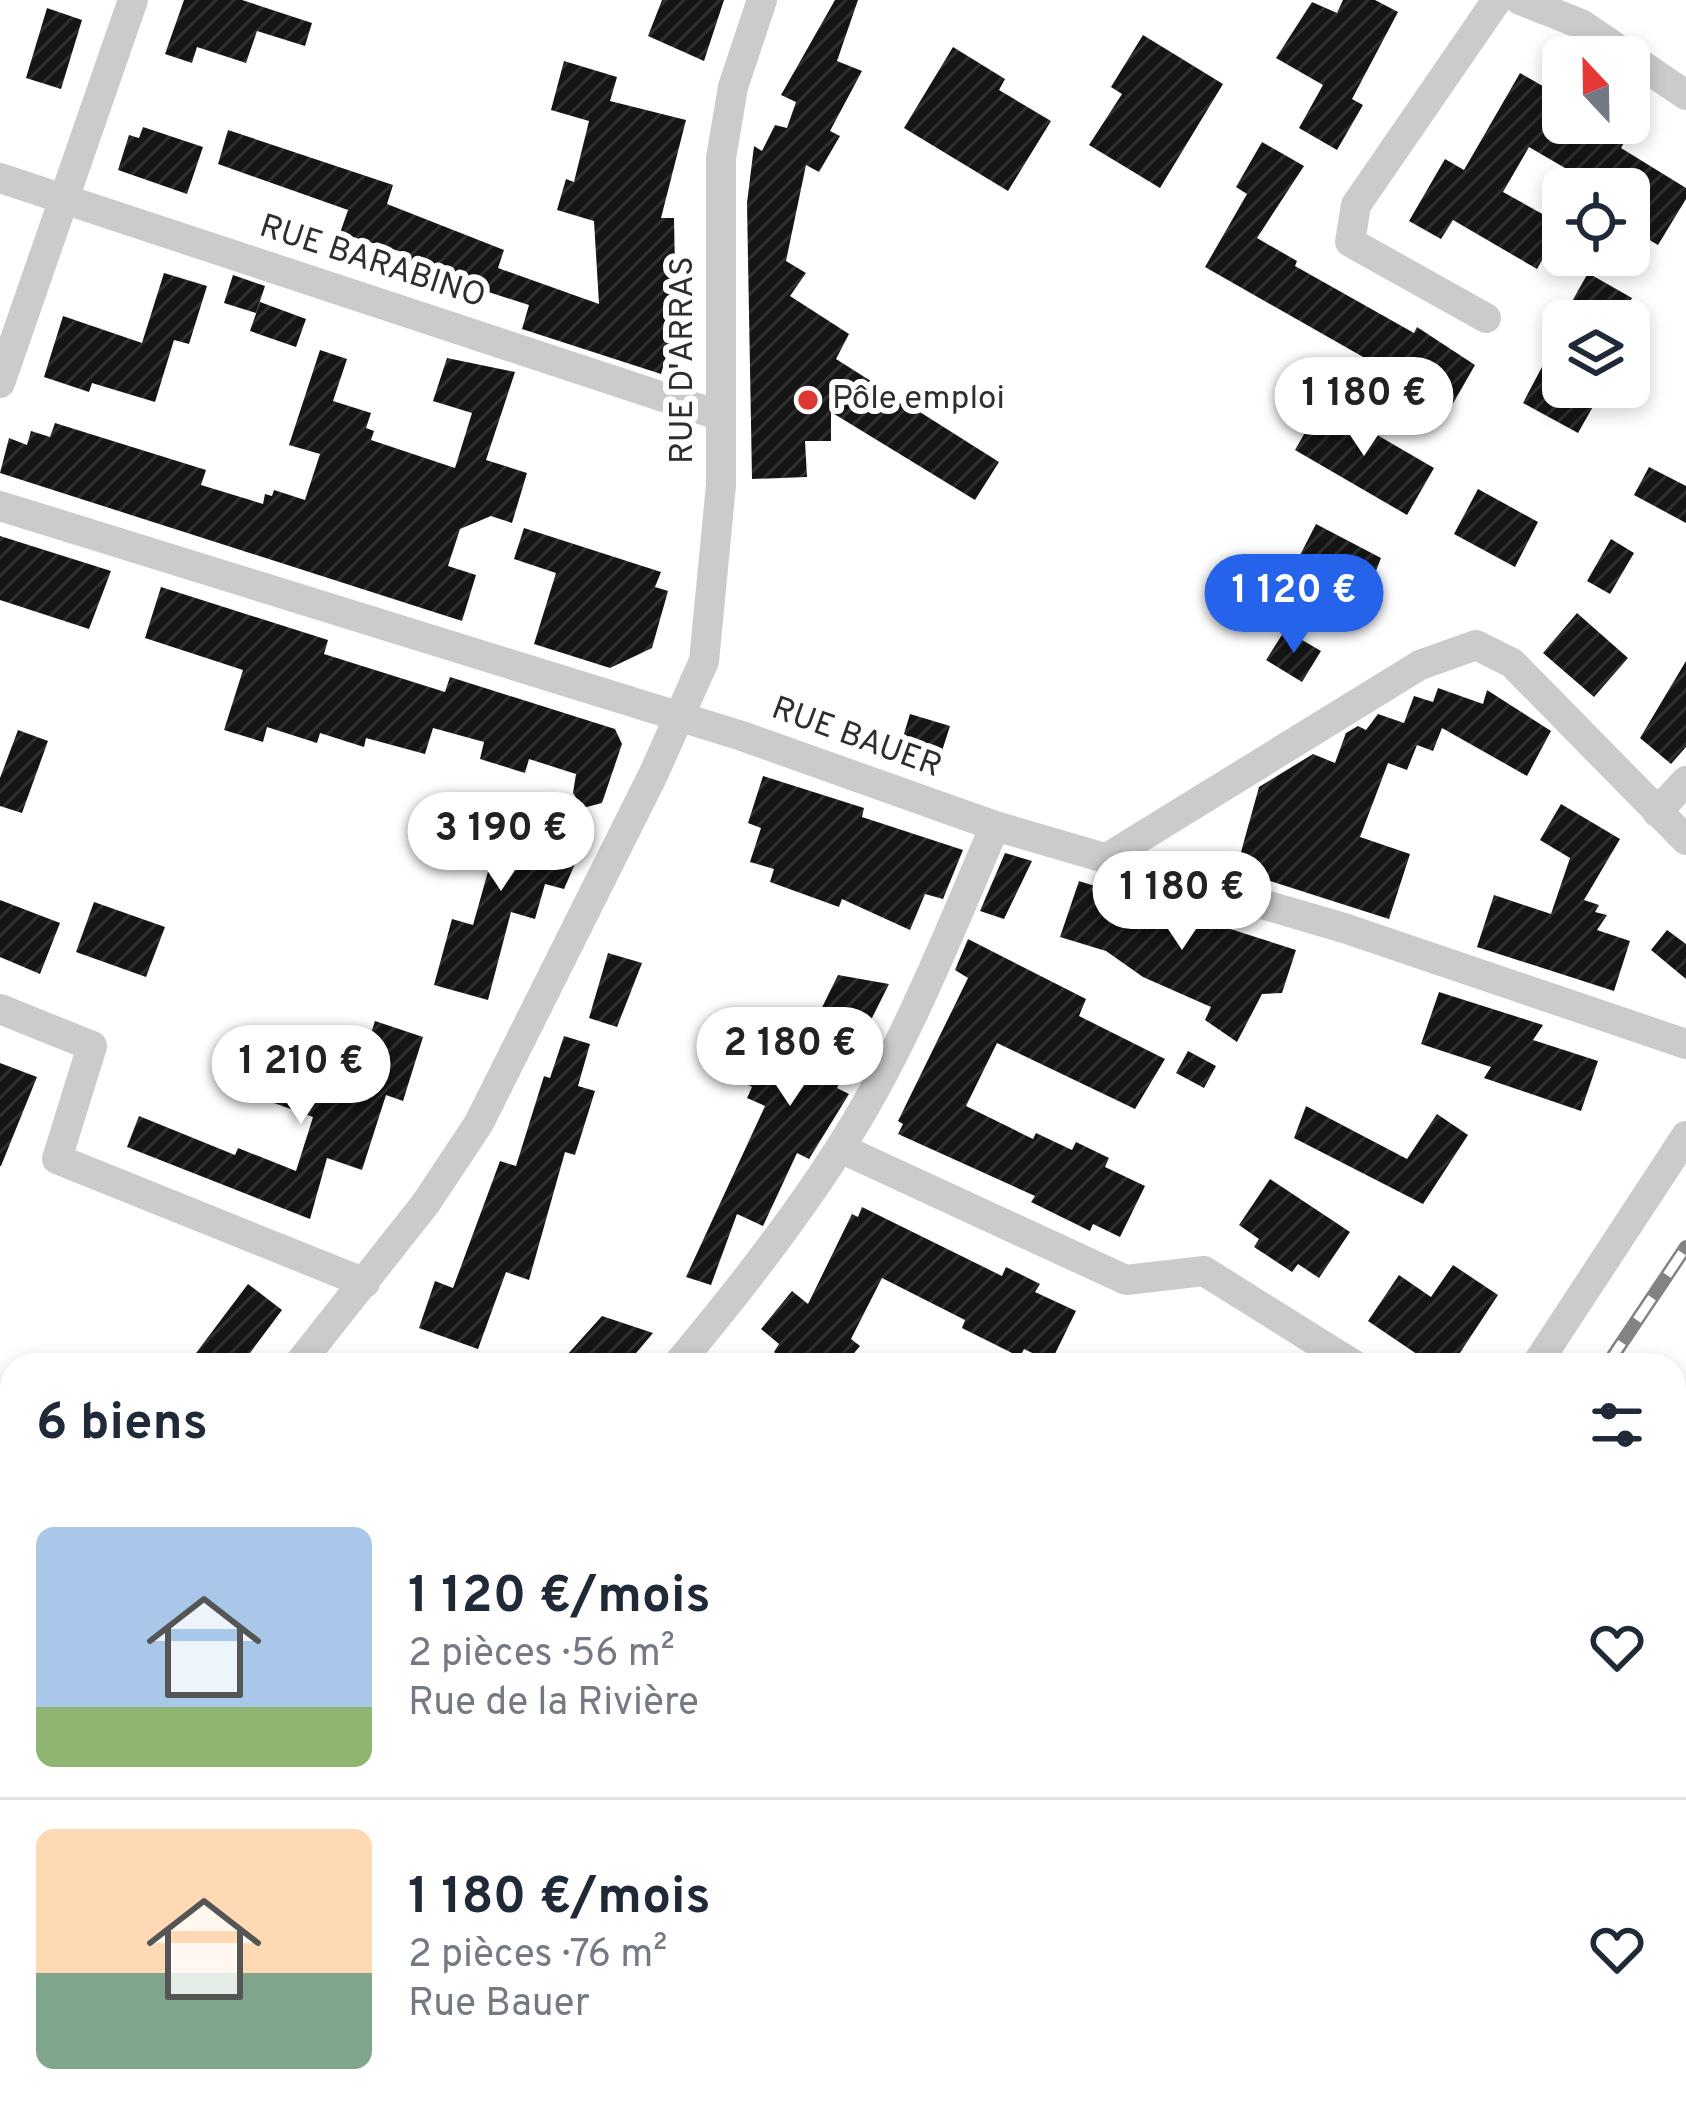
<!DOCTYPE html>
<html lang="fr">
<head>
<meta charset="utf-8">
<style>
  body { margin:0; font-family:Overpass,sans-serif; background:#f6f6f7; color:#1f2937; height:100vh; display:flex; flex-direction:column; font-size:45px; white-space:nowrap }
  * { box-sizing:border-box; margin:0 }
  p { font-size:39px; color:#747a83 }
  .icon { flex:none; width:66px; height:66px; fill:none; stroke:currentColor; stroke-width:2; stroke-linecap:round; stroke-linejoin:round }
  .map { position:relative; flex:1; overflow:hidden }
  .drawer { position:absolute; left:0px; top:1353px; width:1686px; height:771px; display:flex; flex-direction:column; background:#fff; border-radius:36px 36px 0 0; box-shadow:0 6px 18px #0003 }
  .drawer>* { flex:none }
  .needle { width:78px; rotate:338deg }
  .buttons { position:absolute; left:1542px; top:36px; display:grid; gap:24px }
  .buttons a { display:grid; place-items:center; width:108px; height:108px; border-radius:18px; background:#fff; box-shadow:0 6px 18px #0003; font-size:60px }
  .price { position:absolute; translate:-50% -102px; padding:0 27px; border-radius:42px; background:#fff; color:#222; font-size:39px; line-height:78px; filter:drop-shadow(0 3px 6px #0008) }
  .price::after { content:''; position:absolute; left:50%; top:72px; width:36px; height:27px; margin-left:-18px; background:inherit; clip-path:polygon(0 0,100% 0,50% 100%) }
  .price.on { background:#2563eb; color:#fff }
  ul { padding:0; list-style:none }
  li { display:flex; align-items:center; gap:36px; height:300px; padding:0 36px }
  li+li { border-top:3px solid #e0e1e3 }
  li span { display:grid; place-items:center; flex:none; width:336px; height:240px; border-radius:18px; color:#555 }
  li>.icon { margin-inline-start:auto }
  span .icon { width:144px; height:144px; fill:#fffc; stroke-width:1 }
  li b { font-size:51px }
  h2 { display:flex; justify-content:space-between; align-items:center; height:144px; padding:0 36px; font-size:51px }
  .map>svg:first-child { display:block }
</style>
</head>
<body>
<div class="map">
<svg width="1686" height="2122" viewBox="0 0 1686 2122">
  <defs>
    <pattern id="water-waves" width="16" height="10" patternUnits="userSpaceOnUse" patternTransform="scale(3)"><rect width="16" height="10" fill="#c8daea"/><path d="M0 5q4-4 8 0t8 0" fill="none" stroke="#acbbc9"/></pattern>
    <pattern id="building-hatch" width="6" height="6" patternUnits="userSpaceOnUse" patternTransform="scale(3)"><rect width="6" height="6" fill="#151515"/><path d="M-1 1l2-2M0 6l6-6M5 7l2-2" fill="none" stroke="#2f2f2f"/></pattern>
  </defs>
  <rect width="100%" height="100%" fill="#fff"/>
  <!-- water -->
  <path fill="url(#water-waves)" d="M517 2112H577L593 2122H507Z"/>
  <!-- building -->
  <path fill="url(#building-hatch)" d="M184 0H242L312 23 305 46 257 31 246 63 197 47 192 63 165 54Z
    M662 0H724L704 61 648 36Z
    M835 0H858L837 61 862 71 830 131 840 136 819 172 806 165 786 261 806 273 790 296 849 334 836 359 999 462 975 500 831 412V441H805L807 477 752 479 747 203 754 146 762 151 775 125 787 128 796 102 781 95Z
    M1343 0H1375L1398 12 1352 99 1363 105 1337 150 1299 128 1323 85 1276 58 1312 2 1337 13Z
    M47 8 82 20 61 89 26 78Z
    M1143 35 1223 84 1160 188 1089 145 1122 94 1111 87Z
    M953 47 1005 79 999 90 1051 121 1008 191 904 128Z
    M564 61 617 77 610 101 686 120 661 218H674L676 323 661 374 522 329 529 305 398 263 402 252 340 233 348 210 218 164 228 130 393 185 387 204 504 250 498 268 599 304 594 221 557 210 566 179 574 182 589 121 551 110Z
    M1520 73 1560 96 1544 123H1597L1626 139 1621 148 1686 188V199L1658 245 1629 228V189H1601L1529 147 1503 192 1562 225 1537 269 1453 220 1441 239 1409 221 1445 159 1464 170Z
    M143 127 203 147 187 194 118 170 129 135 139 138Z
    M1262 142 1304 166 1257 238 1297 261 1295 266 1414 333 1417 327 1475 365 1451 407 1205 267 1247 194 1236 187Z
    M164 273 207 286 189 344 174 340 155 402 92 383 89 392 44 377 63 316 142 343Z
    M1588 273 1632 298 1618 321H1561Z
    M233 275 265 286 256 313 224 303Z
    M260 302 306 319 296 347 250 331Z
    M1563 327V387H1604L1578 433 1523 403Z
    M320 350 347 359 333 401 371 413 366 428 374 431 371 440 455 468 472 413 433 401 447 358 515 372 486 460 527 473 512 523 491 516 460 529 448 566 476 575 462 621 0 473 9 438 27 445 31 431 50 437 55 423 206 470 201 485 263 504 265 494 272 496 274 490 305 500 320 454 289 445Z
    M1322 403 1434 468 1407 515 1295 450Z
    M1649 467 1686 486V523L1634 495Z
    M1478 489 1538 522 1515 567 1454 534Z
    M1316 524 1381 558 1366 597 1297 561Z
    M524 528 661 572 655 587 668 591 652 648 610 668 534 644 556 573 514 559Z
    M0 536 111 571 89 629 0 600Z
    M1611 539 1634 553 1610 594 1587 581Z
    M161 587 328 640 324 654 445 692 450 677 615 729 622 744 602 803 583 808 573 793 576 774 529 759 525 773 480 759 484 742 433 728 425 754 366 738 364 747 320 733 317 743 267 727 263 742 224 730 243 670 145 638Z
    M1577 613 1628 658 1594 697 1543 653Z
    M1285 630 1321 651 1302 682 1266 660Z
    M1686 661V747L1671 764 1640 738Z
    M1438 688 1483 704 1487 690 1551 731 1527 776 1442 728 1433 751 1417 745 1407 770 1388 763 1360 837 1410 854 1389 919 1236 870 1259 787 1313 754 1335 763 1346 733 1358 726 1366 730 1378 714 1404 723 1414 696 1433 702Z
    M910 714 950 726 935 773 896 760Z
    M18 730 48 741 22 813 0 806V778Z
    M763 776 864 808 862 817 963 850 943 899 925 894 910 930 842 899 839 907 770 882 774 869 750 862 761 828 748 823Z
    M1561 804 1620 839 1584 900 1599 905 1595 912 1607 915 1597 930 1630 941 1614 991 1477 947 1494 895 1551 914 1570 858 1540 840Z
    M462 814 507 826 509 819 585 841 564 889 545 884 535 919 511 912 488 1000 434 985 452 919 473 925 489 868 448 856Z
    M1005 853 1032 861 1004 919 980 911Z
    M1079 881 1296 950 1282 993 1262 994 1237 1042 1205 1020 1211 1007 1143 977 1106 951 1060 937Z
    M0 900 60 923 40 974 0 957Z
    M94 902 165 927 146 977 76 952Z
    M1667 930 1686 944V979L1651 950Z
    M968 939 1086 999 1079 1016 1165 1059 1135 1109 997 1043 966 1106 1033 1139 1036 1133 1072 1150 1076 1142 1109 1158 1105 1167 1145 1186 1120 1237 1093 1224 1090 1231 1031 1202 1035 1196 898 1134 903 1124 898 1121 968 978 955 970Z
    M608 953 642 963 617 1027 589 1018Z
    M838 975 889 984 837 1088 849 1094 809 1159 797 1153 763 1226 737 1214 711 1285 686 1277 765 1106 747 1098 752 1087 735 1078 753 1036 793 1051 801 1035 807 1038Z
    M1439 992 1543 1025 1533 1040 1598 1061 1581 1111 1484 1078 1491 1067 1421 1044Z
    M375 1021 423 1037 403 1101 386 1095 362 1170 327 1158 310 1219 127 1147 139 1116 235 1155 238 1148 296 1171 313 1117 260 1098 269 1071 338 1095 351 1054 363 1058Z
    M564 1036 590 1044 578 1086 595 1091 575 1155 565 1152 529 1280 506 1272 478 1349 419 1328 435 1281 453 1288 500 1161 516 1166 544 1076 550 1078Z
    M1188 1051 1216 1066 1204 1088 1176 1073Z
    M0 1063 37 1077 1 1166H0Z
    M1306 1106 1407 1159 1437 1114 1468 1135 1423 1204 1294 1138Z
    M1270 1179 1350 1232 1319 1278 1298 1264 1292 1272 1254 1247 1259 1239 1239 1225Z
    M862 1207 1002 1276 1006 1267 1040 1284 1035 1292 1076 1311 1051 1362 1024 1349 1020 1357 962 1328 965 1320 882 1278 851 1339 860 1346 844 1365H790L774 1352 779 1344 761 1329 792 1291 808 1304 852 1214 858 1217Z
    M1453 1265 1498 1295 1452 1365H1433L1368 1321 1399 1275 1431 1297Z
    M248 1284 282 1310 241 1365H187Z
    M602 1316 653 1333 626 1365H558Z"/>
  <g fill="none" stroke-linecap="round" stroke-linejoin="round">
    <!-- street -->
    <path stroke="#cbcbcb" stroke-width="30" d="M1520 0 1581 24 1686 95
      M0 178 721 416
      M1486 318 1350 242 1356 205 1497 0
      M0 383 133 0
      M0 506 742 736 995 826 1344 928 1686 1044
      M1657 812 1686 781
      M1107 858 1420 665 1476 645 1512 663 1686 840
      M0 1009 92 1046 57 1159 365 1283
      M840 1148 1126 1280 1204 1271 1354 1365
      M298 1365 426 1203 479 1123 653 775 704 661 721 485V158L733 87 762 0
      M677 1365C734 1297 790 1226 838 1151 903 1051 948 935 995 826
      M1536 1365 1686 1136
      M1674 1436 1686 1420
      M0 1701 12 1689
      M0 1881 12 1876
      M1411 2112 1424 2122
      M1549 2112 1570 2122
      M1187 2122 1194 2112
      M1446 2122 1453 2112"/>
    <!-- rail casing -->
    <g stroke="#838383" stroke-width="14">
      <path id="rail" d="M1607 1365 1686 1247
        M1095 2122 1102 2112
        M1118 2122 1125 2112"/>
    </g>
    <!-- rail -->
    <use href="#rail" stroke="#fff" stroke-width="9" stroke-dasharray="27" stroke-linecap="butt"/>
  </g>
  <!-- markers -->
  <circle fill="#de3736" stroke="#fff" stroke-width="4.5" cx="808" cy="400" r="12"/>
  <g text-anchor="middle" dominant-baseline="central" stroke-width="12" stroke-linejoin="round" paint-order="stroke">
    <!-- street labels -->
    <g font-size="33" fill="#2e2e2e" stroke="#fff">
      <text transform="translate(372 263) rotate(18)">RUE BARABINO</text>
      <text transform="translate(684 360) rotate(-90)">RUE D'ARRAS</text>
      <text transform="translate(856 739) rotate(20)">RUE BAUER</text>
    </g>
    <!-- poi labels -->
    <g font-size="33" fill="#2e2e2e" stroke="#fff" text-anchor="start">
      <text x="832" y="400">Pôle emploi</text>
    </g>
  </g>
</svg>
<div class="buttons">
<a><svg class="needle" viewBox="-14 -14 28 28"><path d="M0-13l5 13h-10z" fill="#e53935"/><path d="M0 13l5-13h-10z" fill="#747a83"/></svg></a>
<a><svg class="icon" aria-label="locate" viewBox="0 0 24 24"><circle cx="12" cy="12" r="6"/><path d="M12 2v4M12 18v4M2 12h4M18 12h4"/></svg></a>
<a><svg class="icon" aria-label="layers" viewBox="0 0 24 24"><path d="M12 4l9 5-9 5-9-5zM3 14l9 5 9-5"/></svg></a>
</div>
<b class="price" style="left:1364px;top:459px">1 180 €</b>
<b class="price on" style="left:1294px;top:656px">1 120 €</b>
<b class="price" style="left:501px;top:894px">3 190 €</b>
<b class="price" style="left:1182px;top:953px">1 180 €</b>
<b class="price" style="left:790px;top:1109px">2 180 €</b>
<b class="price" style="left:301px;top:1127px">1 210 €</b>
<section class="drawer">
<h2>6 biens<svg class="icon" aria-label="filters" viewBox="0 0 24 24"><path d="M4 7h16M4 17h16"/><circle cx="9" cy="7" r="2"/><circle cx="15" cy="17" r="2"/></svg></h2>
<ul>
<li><span style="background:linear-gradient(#a9c7e8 75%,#8fb573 0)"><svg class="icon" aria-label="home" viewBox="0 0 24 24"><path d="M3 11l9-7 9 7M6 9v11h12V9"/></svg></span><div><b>1 120 €/mois</b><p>2 pièces · 56 m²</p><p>Rue de la Rivière</p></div><svg class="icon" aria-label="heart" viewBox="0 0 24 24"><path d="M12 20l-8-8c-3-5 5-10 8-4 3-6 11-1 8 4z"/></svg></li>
<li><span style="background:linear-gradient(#ffd9b3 60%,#7fa58c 0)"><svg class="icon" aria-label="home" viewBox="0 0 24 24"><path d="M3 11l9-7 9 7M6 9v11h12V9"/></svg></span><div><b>1 180 €/mois</b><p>2 pièces · 76 m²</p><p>Rue Bauer</p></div><svg class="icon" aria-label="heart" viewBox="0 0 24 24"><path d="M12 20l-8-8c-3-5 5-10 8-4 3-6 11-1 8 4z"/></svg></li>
</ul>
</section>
</div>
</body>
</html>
